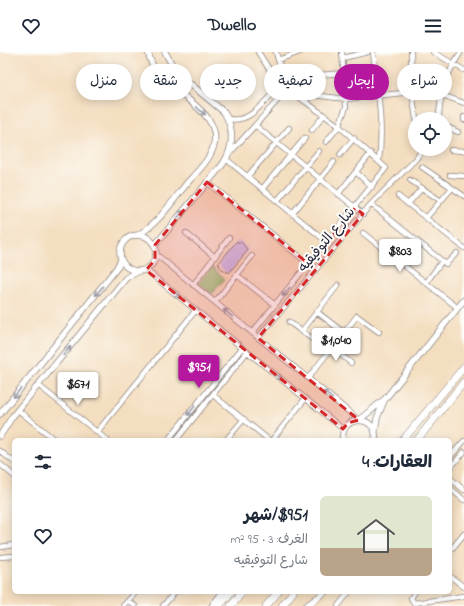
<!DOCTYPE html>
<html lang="ar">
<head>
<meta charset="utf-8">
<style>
  body { margin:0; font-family:"Indie Flower","Playpen Sans Arabic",sans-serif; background:#f6f6f7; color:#1f2937; direction:rtl; height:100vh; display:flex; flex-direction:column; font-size:15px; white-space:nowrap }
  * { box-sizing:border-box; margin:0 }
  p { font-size:13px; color:#747a83 }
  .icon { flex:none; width:22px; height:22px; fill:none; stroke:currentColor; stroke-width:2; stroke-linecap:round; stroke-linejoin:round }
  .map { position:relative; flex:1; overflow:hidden; direction:ltr }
  .drawer { position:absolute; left:12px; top:386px; width:440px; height:156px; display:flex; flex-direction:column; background:#fff; border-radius:6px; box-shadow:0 2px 10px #0003; direction:rtl }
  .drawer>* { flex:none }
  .banner { position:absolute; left:12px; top:12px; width:440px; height:36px; direction:rtl; display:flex; gap:8px }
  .tools { position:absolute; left:408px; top:60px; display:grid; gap:8px }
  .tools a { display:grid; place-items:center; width:44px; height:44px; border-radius:50%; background:#fff; box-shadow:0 2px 10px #0003; font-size:20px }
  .price { position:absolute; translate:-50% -34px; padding:0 9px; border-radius:4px; background:#fff; color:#222; font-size:13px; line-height:26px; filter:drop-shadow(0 1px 2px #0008) }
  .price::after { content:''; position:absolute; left:50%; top:24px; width:12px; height:9px; margin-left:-6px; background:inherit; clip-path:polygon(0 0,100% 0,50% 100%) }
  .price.on { background:#b5179e; color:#fff }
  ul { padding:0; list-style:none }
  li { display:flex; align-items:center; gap:12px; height:100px; padding:0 20px }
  li span { display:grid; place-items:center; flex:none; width:112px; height:80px; border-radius:6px; color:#555 }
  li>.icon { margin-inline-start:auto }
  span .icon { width:48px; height:48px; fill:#fffc; stroke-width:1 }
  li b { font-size:17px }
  h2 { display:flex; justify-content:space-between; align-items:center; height:48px; padding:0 20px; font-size:17px }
  .pill { padding:0 14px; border-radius:18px; background:#fff; box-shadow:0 2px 10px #0003; font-size:14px; line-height:36px }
  .pill.on { background:#b5179e; color:#fff }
  header { display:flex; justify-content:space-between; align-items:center; height:52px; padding:0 20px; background:#fff; font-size:18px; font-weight:700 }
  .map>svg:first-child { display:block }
</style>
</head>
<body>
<header><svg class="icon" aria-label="menu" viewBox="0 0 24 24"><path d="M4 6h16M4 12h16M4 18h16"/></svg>Dwello<svg class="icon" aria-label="heart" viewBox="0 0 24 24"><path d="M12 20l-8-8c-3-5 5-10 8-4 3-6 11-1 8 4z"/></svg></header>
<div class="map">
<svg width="464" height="554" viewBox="0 0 464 554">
  <rect width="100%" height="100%" fill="#fdfcf7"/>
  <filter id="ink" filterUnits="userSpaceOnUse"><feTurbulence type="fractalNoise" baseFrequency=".025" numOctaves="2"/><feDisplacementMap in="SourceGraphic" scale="8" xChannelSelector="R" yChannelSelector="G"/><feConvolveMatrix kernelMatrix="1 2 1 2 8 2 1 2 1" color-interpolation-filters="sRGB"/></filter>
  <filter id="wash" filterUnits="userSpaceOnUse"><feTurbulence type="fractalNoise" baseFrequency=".012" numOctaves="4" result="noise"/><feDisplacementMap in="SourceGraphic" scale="16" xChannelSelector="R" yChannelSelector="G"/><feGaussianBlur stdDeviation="0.9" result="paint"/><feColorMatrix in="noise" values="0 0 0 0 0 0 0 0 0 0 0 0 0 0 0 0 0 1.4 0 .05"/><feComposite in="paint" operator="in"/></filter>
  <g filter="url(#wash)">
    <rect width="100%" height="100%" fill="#f4dec0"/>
    <!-- green -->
    <path fill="#8ec679" stroke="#58745a" d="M212 215 225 227 211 242 198 231Z"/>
    <g id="blocks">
      <!-- building -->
      <path fill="#c3b8ef" d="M237 189 239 191 240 189 248 198 229 221 227 219 226 221 219 214 220 213 218 212Z"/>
    </g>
  </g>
  <g filter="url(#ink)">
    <use href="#blocks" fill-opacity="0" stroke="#8b807e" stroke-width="1"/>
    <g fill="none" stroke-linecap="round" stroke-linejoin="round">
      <!-- minor casing -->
      <g stroke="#8b807e" stroke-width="6">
        <path id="minor" d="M258 0 280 34
          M373 0C377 35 384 73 379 108
          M411 0 412 40 416 67
          M433 0 464 18
          M343 6 368 0
          M278 8 300 0
          M283 26 344 21
          M304 49 313 43 346 47 412 40 442 43 464 51
          M464 65V68
          M229 67C254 72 266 43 285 31
          M439 67C439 44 448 18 461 0
          M256 74 363 162
          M445 74 458 80
          M312 78 324 63
          M326 90 339 74 346 55 342 0
          M451 98 464 99
          M229 102 288 37
          M340 103 354 86
          M226 107 327 190
          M422 115 464 144
          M356 120 372 135
          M450 123 464 124
          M247 125 289 76
          M410 128 441 149
          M207 130 309 212
          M262 137 305 86
          M338 142 371 101
          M398 144 464 196
          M277 149 319 99
          M371 152 446 212 457 201
          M408 152 422 136
          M292 162 334 110
          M426 166 452 136
          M186 181 215 205
          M363 181 458 256
          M157 203 359 368
          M146 218 343 377
          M237 223 275 253
          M426 231 442 209
          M193 233 229 186
          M215 250 252 204
          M317 260 343 280
          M289 270 322 294
          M302 279 338 233
          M252 281 386 116 339 74 288 37 283 26 276 0
          M258 286 371 152 416 107 420 101V97
          M331 295 351 311
          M308 326 357 264 379 280
          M38 333 107 388
          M213 343 269 388
          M18 358 55 388
          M97 380 196 258
          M168 388 242 296
          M176 388 247 300
          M226 388 244 367
          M272 388 305 347
          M0 399 14 410
          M450 405 464 389
          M0 412 14 424
          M450 416 464 400
          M450 426 464 438
          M450 436 464 448
          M0 495 14 493
          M450 499 464 482
          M0 505 14 504
          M450 524 464 535
          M415 540 411 546 414 551 464 544
          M128 549 135 554
          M123 554 136 540
          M163 554 175 540
          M338 554 349 540"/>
      </g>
      <!-- tertiary casing -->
      <g stroke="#8b807e" stroke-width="7">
        <path id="tertiary" d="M120 201a18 18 0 1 1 36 0a18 18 0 1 1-36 0Z
          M138 183C159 171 173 148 188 130 196 121 206 112 211 101 229 65 179 45 160 24 154 18 150 9 148 0
          M155 193 223 112C234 95 234 77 224 60L176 20 165 0
          M0 362 116 217 121 208
          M359 368 385 347 464 248
          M375 379 377 366 384 349
          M0 384 12 365 126 226 139 219
          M343 388C339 362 379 362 375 388
          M212 554 223 540
          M306 554 325 540"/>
      </g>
      <!-- primary casing -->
      <g stroke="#8b807e" stroke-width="8">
        <path id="primary" d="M403 388 464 315
          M417 388 464 330
          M219 554 231 540
          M231 554 242 540
          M266 554 278 540
          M282 554 293 540"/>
      </g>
      <!-- minor -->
      <use href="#minor" stroke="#fff" stroke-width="4.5"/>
      <!-- tertiary -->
      <use href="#tertiary" stroke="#fff" stroke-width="5.5"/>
      <!-- primary -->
      <use href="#primary" stroke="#fff" stroke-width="7"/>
    </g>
    <!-- one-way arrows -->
    <defs><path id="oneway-shaft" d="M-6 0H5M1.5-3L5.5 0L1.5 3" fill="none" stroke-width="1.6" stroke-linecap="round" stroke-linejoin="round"/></defs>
    <g stroke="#9c9ca7">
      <use href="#oneway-shaft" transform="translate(201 59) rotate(41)"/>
      <use href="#oneway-shaft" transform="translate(180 163) rotate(-50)"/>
      <use href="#oneway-shaft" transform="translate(99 239) rotate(129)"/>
      <use href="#oneway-shaft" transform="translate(286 240) rotate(129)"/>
      <use href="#oneway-shaft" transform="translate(176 242) rotate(39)"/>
      <use href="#oneway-shaft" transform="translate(228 261) rotate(-141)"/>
      <use href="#oneway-shaft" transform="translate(67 299) rotate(-50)"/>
      <use href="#oneway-shaft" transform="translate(277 324) rotate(38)"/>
      <use href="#oneway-shaft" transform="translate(17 341) rotate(129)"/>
      <use href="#oneway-shaft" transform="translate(328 343) rotate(-141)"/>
      <use href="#oneway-shaft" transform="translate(191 359) rotate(129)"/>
    </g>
  </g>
  <!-- marked area -->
  <path fill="#d62828" fill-opacity="0.2" stroke="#d62828" stroke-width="3" stroke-dasharray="8 5" stroke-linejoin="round" d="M207 130 309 212 355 156 363 162 258 286 359 368 348 371 343 377 146 218 155 208V193Z"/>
  <g text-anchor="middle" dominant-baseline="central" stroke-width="4" stroke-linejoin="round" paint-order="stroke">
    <!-- street labels -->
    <g font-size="14" fill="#22223b" stroke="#fdfcf7">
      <text transform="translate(327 188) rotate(-50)">شارع التوفيقيه</text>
    </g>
  </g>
</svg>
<div class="tools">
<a><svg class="icon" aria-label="locate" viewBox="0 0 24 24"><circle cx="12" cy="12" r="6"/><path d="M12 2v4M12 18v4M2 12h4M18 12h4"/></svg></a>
</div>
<b class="price" style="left:400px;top:221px">$803</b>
<b class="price" style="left:336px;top:310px">$1,040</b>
<b class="price on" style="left:199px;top:337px">$951</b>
<b class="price" style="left:78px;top:354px">$671</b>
<div class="banner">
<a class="pill">شراء</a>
<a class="pill on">إيجار</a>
<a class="pill">تصفية</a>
<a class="pill">جديد</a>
<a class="pill">شقة</a>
<a class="pill">منزل</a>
</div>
<section class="drawer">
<h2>العقارات: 4<svg class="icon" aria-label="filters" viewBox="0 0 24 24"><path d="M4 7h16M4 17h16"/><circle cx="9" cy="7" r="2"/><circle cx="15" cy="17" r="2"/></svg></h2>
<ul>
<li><span style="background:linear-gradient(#dfe7d0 65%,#b9a48a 0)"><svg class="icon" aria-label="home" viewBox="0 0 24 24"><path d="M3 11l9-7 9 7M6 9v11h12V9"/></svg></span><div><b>$951/شهر</b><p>الغرف: 3 · 95 m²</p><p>شارع التوفيقيه</p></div><svg class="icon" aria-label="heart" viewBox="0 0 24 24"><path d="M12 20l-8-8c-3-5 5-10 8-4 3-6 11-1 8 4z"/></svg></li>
</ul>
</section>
</div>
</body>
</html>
